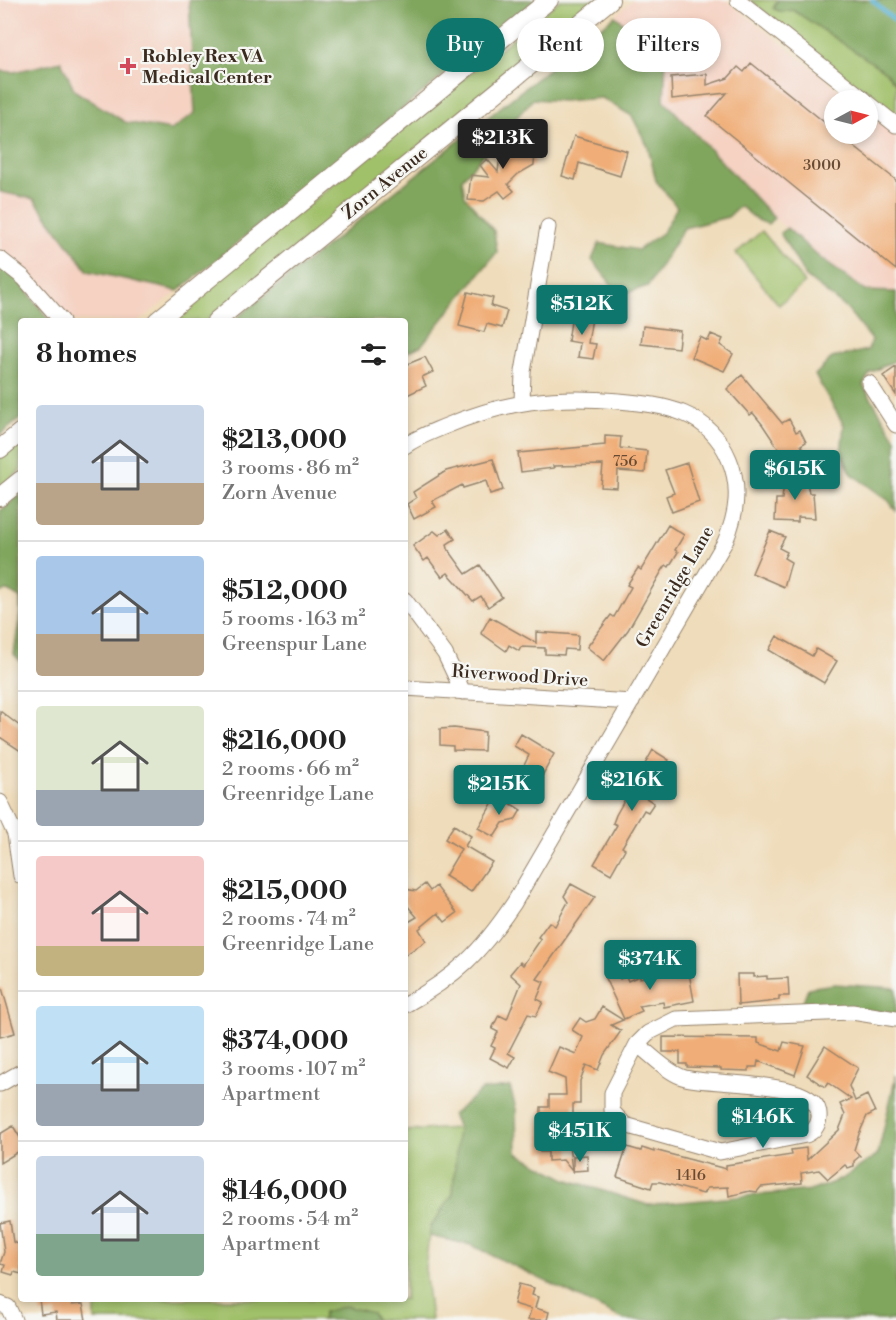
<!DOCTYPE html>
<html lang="en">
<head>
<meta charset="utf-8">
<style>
  body { margin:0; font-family:"Libre Bodoni",serif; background:#f2f2f2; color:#222; height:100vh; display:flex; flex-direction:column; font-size:22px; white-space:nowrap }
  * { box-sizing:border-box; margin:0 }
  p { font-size:20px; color:#767676 }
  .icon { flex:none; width:33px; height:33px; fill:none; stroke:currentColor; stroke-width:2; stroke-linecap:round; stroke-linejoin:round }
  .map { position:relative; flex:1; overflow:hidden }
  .sheet { position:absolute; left:18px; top:318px; width:390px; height:984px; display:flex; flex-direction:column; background:#fff; border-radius:6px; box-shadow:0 3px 9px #0003 }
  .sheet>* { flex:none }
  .top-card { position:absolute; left:426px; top:18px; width:380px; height:54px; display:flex; gap:12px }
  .needle { width:39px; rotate:83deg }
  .controls { position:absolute; left:824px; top:90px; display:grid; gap:12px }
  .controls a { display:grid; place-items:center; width:54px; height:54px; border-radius:50%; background:#fff; box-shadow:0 3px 9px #0003; font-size:30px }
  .price { position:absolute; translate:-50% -51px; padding:0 14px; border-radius:6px; background:#0f766e; color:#fff; font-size:20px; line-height:39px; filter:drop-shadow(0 2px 3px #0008) }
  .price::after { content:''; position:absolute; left:50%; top:36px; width:18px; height:14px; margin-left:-9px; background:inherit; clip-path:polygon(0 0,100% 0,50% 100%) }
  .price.on { background:#222; color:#fff }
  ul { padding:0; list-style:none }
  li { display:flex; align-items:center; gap:18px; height:150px; padding:0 18px }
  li+li { border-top:2px solid #e0e0e0 }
  li span { display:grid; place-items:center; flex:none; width:168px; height:120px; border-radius:6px; color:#555 }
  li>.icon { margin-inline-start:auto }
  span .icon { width:72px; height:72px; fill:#fffc; stroke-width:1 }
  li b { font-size:26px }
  h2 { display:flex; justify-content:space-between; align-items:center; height:72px; padding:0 18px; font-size:26px }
  .tag { padding:0 21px; border-radius:27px; background:#fff; box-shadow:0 3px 9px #0003; font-size:21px; line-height:54px }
  .tag.on { background:#0f766e; color:#fff }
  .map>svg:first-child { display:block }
</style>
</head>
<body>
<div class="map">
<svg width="896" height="1320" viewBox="0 0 896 1320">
  <rect width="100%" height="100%" fill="#f6f6f2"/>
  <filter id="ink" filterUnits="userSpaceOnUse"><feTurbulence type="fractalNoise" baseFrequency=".0167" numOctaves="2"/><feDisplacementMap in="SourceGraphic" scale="12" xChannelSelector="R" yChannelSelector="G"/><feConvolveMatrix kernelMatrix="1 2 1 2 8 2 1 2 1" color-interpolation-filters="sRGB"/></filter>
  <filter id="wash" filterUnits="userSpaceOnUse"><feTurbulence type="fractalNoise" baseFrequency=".008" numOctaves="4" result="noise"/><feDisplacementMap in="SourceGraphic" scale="24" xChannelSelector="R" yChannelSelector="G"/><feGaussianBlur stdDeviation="1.35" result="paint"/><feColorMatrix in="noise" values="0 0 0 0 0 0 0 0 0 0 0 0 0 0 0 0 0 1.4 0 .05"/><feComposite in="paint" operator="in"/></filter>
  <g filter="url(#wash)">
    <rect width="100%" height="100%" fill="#efdcba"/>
    <!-- built -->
    <path fill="#f5d2c2" d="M0 0H189L196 113 171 130 125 122 75 91 61 61 14 72 0 71Z
      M632 0H726L853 100H834V134H867V111L896 134V292L866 291 820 258 774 218 664 100 665 56 615 16Z
      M0 192 34 199 88 271 178 291 139 321H50L11 270 0 266Z"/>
    <!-- green -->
    <path fill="#a0c069" stroke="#6e7544" stroke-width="1.5" d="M560 0H600L206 321H165Z
      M750 0H778L774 9 782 12 793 10 886 72 896 84V118Z
      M762 231 805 283 779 305 736 253Z
      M21 438V470L0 487V455Z
      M458 1128 453 1194 430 1228 425 1268 431 1320H376L372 1313 324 1312 322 1320H95V1299H405V1131Z"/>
    <!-- forest -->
    <path fill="#80a65d" stroke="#5e683e" stroke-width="1.5" d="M189 0H536L178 291 88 271 34 199 0 192V71L14 72 61 61 75 91 125 122 171 130 195 113Z
      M778 0H896V84L886 72 793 10 782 12 773 8Z
      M615 16 666 56 664 100 774 218 768 224 757 220 740 206 728 217 684 228 648 286 620 295 592 260 599 243 638 250 663 232 677 207 656 181 648 147 632 116 602 98 563 101 533 99 462 179 465 196 494 231 497 252 421 346 405 353V321H233Z
      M787 228 820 258 866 291 896 292V360L870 373 863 385 896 439V511L889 501 852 474 841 453 844 425 815 375 832 358 868 350 872 340 846 308 806 277 780 233Z
      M0 266 11 270 50 321H21V418L0 435Z
      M21 494V662L14 654 20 614V598L8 591 0 592V511Z
      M834 984 896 988V1015L812 1010 802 1004 808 988Z
      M896 1075V1320H625L471 1245 429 1236 430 1228 453 1194 458 1128 452 1115 482 1090 510 1087 516 1109 517 1153 566 1179 648 1205 813 1190 842 1179 878 1154Z
      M345 1306 372 1313 376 1320H322L324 1312Z"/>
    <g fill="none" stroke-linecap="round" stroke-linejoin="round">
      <!-- stream -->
      <path stroke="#57b1d4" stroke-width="4" d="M872 0 896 22"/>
    </g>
    <g id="blocks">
      <!-- building -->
      <path fill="#f0ad77" d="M751 63 834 130V134H838L896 180V270L707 116 727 93 672 99 671 77 707 74V85L728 78 738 67 744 72Z
        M574 136 627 151 620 176 579 163 575 180 562 176Z
        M506 137 536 140 534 165 518 174 508 184 514 191 505 198 499 191 484 201 468 200 471 175 489 177 480 165 487 159 498 172 501 146 505 147Z
        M468 292 493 298 491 306 507 311 502 328 487 324 484 332 459 326Z
        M572 315 592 318 588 343 596 344 593 359 578 357 580 343 568 341Z
        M643 326 680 331 678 348 641 344Z
        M711 334 723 339 720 345 733 354 724 371 691 357 700 337 708 341Z
        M425 357 433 372 422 377 426 386 405 396V365Z
        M896 367V395L883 376Z
        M742 375 782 423 789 419 796 432 800 430 806 442 801 445 807 456 790 466 762 424 753 413 750 415 727 389Z
        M605 436 621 437 620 448 647 451 645 473 618 471 617 488 601 487 603 465 553 466 554 468 521 472 518 453 605 445Z
        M493 459 503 490 490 494 486 481 463 488 462 485 432 501 436 507 414 519 407 504 416 498 413 492 446 471Z
        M687 463 699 502 672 512 666 496 674 493 665 470Z
        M785 476 806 477 809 493H813L815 518 798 517V522L775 521 776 499H782Z
        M668 525 684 535 675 550 678 552 669 567 666 565 662 571 628 630 604 661 587 647 611 615 614 617 631 587 627 585 638 568 641 570Z
        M448 529 455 539 447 544 448 549 466 574 480 565 502 597 488 607 481 596 473 601 448 573 442 577 428 558 424 561 413 546 434 531 439 535Z
        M770 531 785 537 779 548 787 552 784 558 791 562 784 587 752 573Z
        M490 617 536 643V632L578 635 577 650 565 649 564 655 545 654V648L521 647 519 651 509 645 506 651 481 633Z
        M777 636 812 656 816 649 837 661 824 683 769 650Z
        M0 711 21 727V751L0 737Z
        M454 728 485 732 484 751 453 750V746L440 745V729Z
        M521 734 554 754 535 789 518 778 529 755 514 746Z
        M653 750 669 760 646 798 654 803 648 812 644 810 622 847 625 849 611 874 594 864 617 825 613 823 616 815Z
        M497 795 521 810 515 820 503 823 494 837 478 828Z
        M454 825 471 836 465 846 492 862 471 892 445 876 461 849 445 839Z
        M425 884 430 891 436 886 457 913 445 922 438 913 419 929 426 941 405 955V924L417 917 405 903V889L416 891Z
        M571 884 595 897 537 979 544 982 537 999 543 1002 536 1016 528 1014 508 1053 515 1057 509 1068 490 1058 495 1048 491 1046 498 1032 492 1029 499 1015 507 1019 521 984 510 974 520 962 523 965 541 939 538 937 549 922 555 926 568 902 564 896Z
        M666 969 670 972 681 971 682 974 689 973 694 1001 664 1007 663 1002 639 1006 642 1011 624 1019 605 978 617 972 620 979 626 976 628 981 639 976 640 978 659 974 658 971Z
        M737 974H754V977L767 976V979L788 978 789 996H779V1000L768 1002 738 1005Z
        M0 988H2L15 1033 0 1037Z
        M602 1007 623 1020 611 1025 621 1031 604 1055 598 1070 586 1065 580 1081V1104H573V1119H566L572 1171 563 1160 548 1161V1152H540L541 1107H549V1095H566L565 1079 548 1072 559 1047 576 1054 583 1037 572 1030 580 1018 586 1022 595 1019Z
        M663 1037 758 1038V1043L781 1051 784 1042 805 1046 795 1075 758 1061 757 1067H749V1071L721 1070V1068L687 1067V1064H680V1052H663Z
        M825 1046 858 1068 849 1086 855 1101 867 1095 875 1112 867 1116 859 1134 854 1150 860 1156 854 1161V1166L848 1168 845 1165 828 1179 819 1170 801 1173 802 1183 761 1187 757 1192 750 1191 729 1196 728 1187 707 1188 703 1194 660 1182H653L651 1188 617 1177 627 1147 641 1151 642 1148 654 1152V1150L726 1169V1165L792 1155 791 1150 806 1148 807 1160 839 1130 845 1115 840 1104 851 1099 828 1083 825 1087 807 1075Z
        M13 1126 21 1139V1150L0 1163V1134Z
        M587 1155 588 1170 573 1171V1156Z
        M10 1221 13 1242 21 1245V1274L14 1272 13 1275 3 1272 5 1265 0 1264 4 1252 0 1223Z
        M519 1284 534 1288 532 1295 538 1297 535 1308 549 1312 547 1320H528L531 1309 514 1304Z
        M39 1299H71L72 1305 83 1304 86 1320H57L56 1312 41 1314Z"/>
    </g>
  </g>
  <g filter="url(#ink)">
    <use href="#blocks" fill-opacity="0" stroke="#95836c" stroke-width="1.5"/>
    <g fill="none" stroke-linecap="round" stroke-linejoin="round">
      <!-- minor casing -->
      <g stroke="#95836c" stroke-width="17">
        <path id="minor" d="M738 0 865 100
          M867 102 896 125
          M0 259 24 278 62 321
          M869 383 896 425
          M522 402 523 372 548 227
          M405 446C417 437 432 432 446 426 506 401 555 395 619 401 665 405 709 411 729 459 741 487 737 514 725 542L514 903C481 952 457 976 405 1005
          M405 600 445 654 463 692
          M405 688 632 702
          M0 802 15 834 21 876
          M637 1044C650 1054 666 1071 682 1077 709 1087 823 1076 819 1118 818 1126 813 1132 806 1135L720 1152 625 1125 612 1111V1093Z
          M637 1044 648 1033 676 1019 852 1012 896 1019
          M0 1084 21 1072
          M0 1304 8 1307 14 1320"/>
      </g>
      <!-- major casing -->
      <g stroke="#95836c" stroke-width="20">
        <path id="major" d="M157 321 549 0
          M216 321 610 0
          M0 449 21 432
          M0 497 21 480"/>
      </g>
      <!-- minor -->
      <use href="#minor" stroke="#fff" stroke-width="15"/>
      <!-- major -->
      <use href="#major" stroke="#fff" stroke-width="18"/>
    </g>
  </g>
  <!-- markers -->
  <path fill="#d1495b" stroke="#f6f6f2" stroke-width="2" d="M125 57h6v6h6v6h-6v6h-6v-6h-6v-6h6z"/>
  <g text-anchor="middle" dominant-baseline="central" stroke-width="4.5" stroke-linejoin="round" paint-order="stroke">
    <!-- number labels -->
    <g font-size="15" fill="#684b34">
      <text x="822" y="165">3000</text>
      <text x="625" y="461">756</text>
      <text x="691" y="1175">1416</text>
    </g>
    <!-- poi labels -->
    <g font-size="18" font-weight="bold" fill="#3b2a1e" stroke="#f6f6f2" text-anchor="start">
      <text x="142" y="56">Robley Rex VA<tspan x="142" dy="21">Medical Center</tspan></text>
    </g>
    <!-- street labels -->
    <g font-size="18" fill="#3b2a1e" stroke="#f6f6f2">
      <text transform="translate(385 183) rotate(-39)">Zorn Avenue</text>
      <text transform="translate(675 587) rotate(-60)">Greenridge Lane</text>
      <text transform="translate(520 676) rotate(4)">Riverwood Drive</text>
    </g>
  </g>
</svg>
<div class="controls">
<a><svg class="needle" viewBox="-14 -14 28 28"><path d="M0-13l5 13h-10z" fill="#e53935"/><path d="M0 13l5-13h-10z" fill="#767676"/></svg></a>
</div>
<b class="price on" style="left:503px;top:170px">$213K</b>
<b class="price" style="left:582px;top:336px">$512K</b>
<b class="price" style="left:795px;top:501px">$615K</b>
<b class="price" style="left:632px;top:812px">$216K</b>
<b class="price" style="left:499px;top:816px">$215K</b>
<b class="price" style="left:650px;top:991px">$374K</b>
<b class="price" style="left:763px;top:1149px">$146K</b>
<b class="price" style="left:580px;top:1163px">$451K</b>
<div class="top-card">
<a class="tag on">Buy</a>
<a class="tag">Rent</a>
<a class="tag">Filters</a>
</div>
<section class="sheet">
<h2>8 homes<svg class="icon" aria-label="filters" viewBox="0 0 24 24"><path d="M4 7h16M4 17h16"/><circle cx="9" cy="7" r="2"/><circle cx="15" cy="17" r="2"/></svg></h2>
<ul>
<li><span style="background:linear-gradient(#c9d6e8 65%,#b9a48a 0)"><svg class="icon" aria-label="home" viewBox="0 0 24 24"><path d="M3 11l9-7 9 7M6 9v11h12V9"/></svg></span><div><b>$213,000</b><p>3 rooms · 86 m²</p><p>Zorn Avenue</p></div></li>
<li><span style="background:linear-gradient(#a9c7e8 65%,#b9a48a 0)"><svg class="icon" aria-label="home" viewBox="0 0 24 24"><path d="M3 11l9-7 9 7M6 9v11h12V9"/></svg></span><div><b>$512,000</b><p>5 rooms · 163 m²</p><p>Greenspur Lane</p></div></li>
<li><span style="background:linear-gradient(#dfe7d0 70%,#9aa5b1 0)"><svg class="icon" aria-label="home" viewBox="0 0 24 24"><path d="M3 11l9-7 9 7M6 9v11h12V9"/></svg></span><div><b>$216,000</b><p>2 rooms · 66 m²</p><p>Greenridge Lane</p></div></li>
<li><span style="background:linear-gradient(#f6c9c9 75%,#c2b280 0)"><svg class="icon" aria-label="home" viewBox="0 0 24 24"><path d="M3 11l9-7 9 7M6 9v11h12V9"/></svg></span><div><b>$215,000</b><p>2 rooms · 74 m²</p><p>Greenridge Lane</p></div></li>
<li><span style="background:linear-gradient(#bfe0f5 65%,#9aa5b1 0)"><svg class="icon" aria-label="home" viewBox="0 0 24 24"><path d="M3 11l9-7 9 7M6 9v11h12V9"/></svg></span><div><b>$374,000</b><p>3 rooms · 107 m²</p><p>Apartment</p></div></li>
<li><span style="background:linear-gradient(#c9d6e8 65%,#7fa58c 0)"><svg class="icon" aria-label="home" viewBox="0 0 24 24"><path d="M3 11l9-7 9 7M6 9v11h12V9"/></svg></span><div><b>$146,000</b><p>2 rooms · 54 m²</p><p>Apartment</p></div></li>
</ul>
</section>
</div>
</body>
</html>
